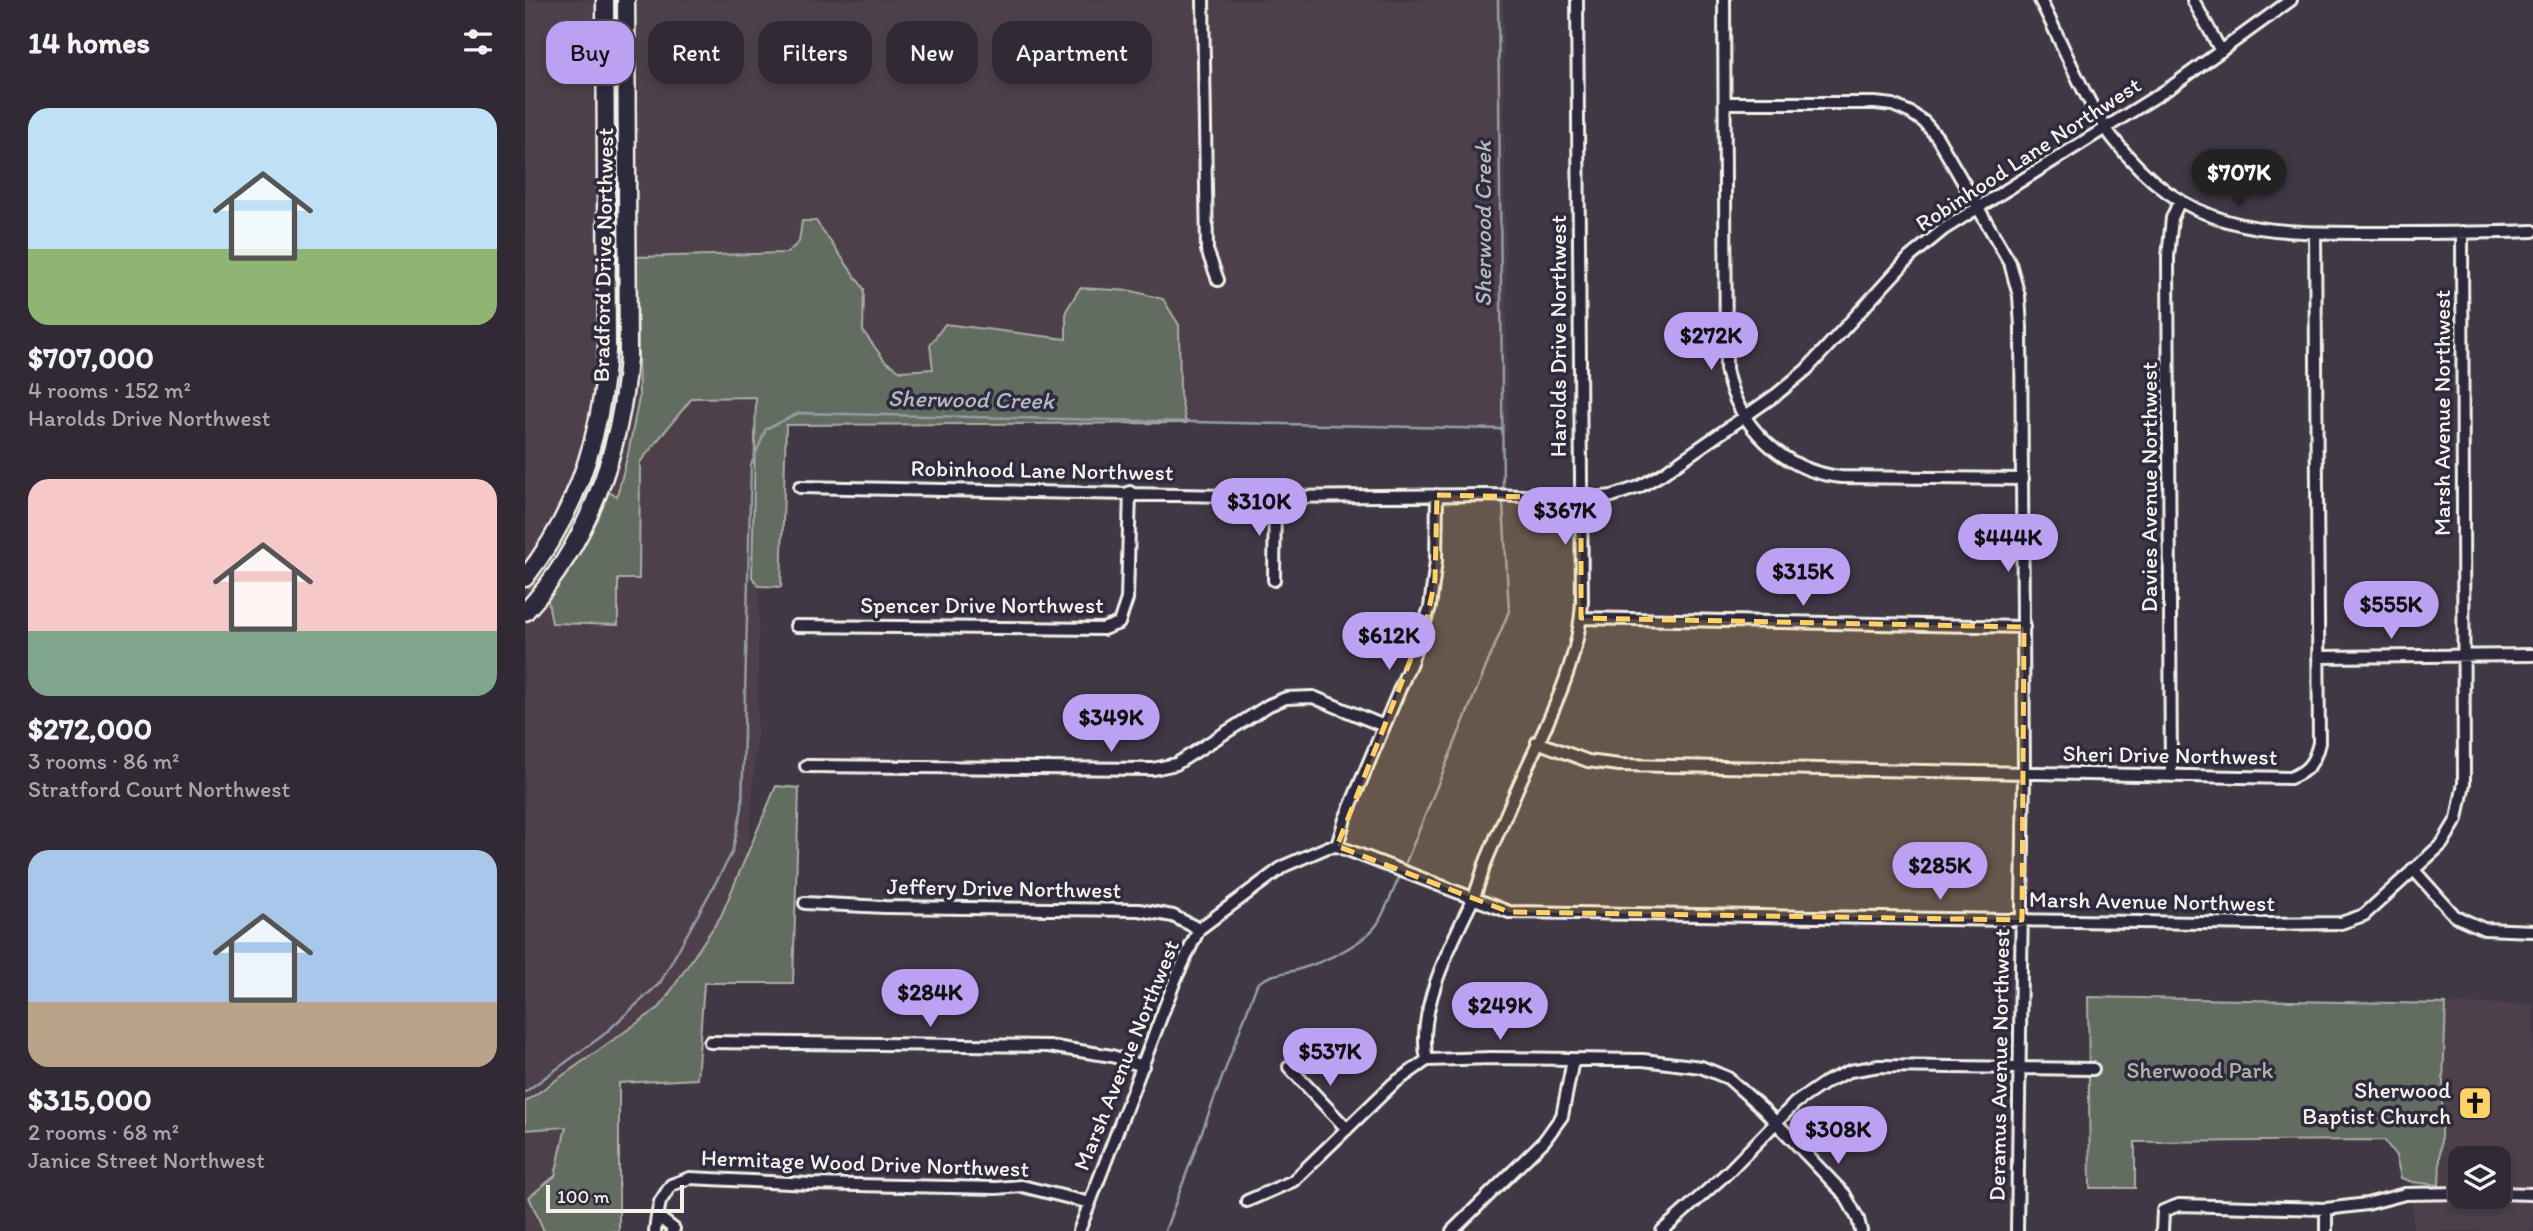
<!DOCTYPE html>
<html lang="en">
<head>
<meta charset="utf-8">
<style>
  body { margin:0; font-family:Itim,sans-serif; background:#3d3640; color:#f1f3f6; height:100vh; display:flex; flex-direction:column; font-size:26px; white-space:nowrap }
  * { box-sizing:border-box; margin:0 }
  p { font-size:23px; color:#a8a7ac }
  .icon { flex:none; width:38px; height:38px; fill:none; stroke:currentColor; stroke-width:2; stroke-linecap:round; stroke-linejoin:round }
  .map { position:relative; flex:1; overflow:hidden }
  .details { display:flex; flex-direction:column; background:#312a34; width:525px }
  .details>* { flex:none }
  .top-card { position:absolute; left:21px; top:21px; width:665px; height:63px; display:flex; gap:14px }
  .controls { position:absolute; left:1923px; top:1146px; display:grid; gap:14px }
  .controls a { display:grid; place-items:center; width:63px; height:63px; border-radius:14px; background:#312a34; box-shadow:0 4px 10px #0003,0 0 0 2px #4c464f; font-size:35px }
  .scale { position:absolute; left:21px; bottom:18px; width:138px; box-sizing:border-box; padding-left:7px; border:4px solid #f4f1e8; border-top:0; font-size:19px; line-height:24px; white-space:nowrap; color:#f4f1e8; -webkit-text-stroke:5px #2f2a3d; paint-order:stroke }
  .price { position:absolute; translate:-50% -60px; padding:0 16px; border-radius:24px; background:#bca0f2; color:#111; font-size:23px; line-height:46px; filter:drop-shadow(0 2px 4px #0008) }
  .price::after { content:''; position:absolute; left:50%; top:42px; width:21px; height:16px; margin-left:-10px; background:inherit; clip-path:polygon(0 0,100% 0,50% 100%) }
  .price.active { background:#222; color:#fff }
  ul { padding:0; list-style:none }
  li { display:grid; align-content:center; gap:14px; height:371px; padding:0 28px }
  li span { display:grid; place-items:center; height:217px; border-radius:21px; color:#555 }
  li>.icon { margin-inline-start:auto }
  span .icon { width:126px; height:126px; fill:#fffc; stroke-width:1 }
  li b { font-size:30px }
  h2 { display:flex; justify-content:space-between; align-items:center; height:84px; padding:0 28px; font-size:30px }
  .chip { padding:0 24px; border-radius:21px; background:#312a34; box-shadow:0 4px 10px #0003,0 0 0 2px #4c464f; font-size:24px; line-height:63px }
  .chip.active { background:#bca0f2; color:#111 }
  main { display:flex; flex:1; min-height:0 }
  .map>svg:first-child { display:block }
</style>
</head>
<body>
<main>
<section class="details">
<h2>14 homes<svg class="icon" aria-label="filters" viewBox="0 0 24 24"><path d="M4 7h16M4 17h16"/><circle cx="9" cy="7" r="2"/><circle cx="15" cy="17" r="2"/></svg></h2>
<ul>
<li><span style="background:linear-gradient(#bfe0f5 65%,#8fb573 0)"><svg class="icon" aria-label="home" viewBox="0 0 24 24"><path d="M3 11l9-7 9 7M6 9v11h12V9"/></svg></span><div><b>$707,000</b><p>4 rooms · 152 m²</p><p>Harolds Drive Northwest</p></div></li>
<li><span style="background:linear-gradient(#f6c9c9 70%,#7fa58c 0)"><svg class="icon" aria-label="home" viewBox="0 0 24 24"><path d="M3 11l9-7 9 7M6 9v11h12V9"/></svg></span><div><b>$272,000</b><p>3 rooms · 86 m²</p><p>Stratford Court Northwest</p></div></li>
<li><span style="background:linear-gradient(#a9c7e8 70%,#b9a48a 0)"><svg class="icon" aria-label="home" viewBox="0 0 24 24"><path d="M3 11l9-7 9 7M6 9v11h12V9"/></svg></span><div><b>$315,000</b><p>2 rooms · 68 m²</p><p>Janice Street Northwest</p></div></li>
</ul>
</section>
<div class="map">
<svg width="2008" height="1231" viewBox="0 0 2008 1231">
  <rect width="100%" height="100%" fill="#413846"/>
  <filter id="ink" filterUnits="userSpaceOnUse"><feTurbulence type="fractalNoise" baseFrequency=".0143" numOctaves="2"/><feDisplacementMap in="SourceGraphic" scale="14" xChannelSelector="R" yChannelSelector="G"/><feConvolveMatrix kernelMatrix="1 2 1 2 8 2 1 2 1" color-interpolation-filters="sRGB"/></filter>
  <g filter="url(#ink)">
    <!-- built -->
    <path fill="#4e414c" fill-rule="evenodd" d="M0 0H978L983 431 661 423 655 394 654 325 541 311V339L420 324 408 370 376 371 360 361 338 331 339 289 274 242 262 253 111 258 114 398 103 454 92 496 82 492 66 530 43 566 93 578H114L115 462 167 398 231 397 227 577 234 586 232 733 223 852 196 916 135 1007 0 1102Z
      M1921 1004H2008V1231H1888L1887 1182 1914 1185ZM1936 1158H1974V1197H1936Z
      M41 1127 30 1176 4 1197 19 1231H0V1130Z"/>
    <!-- green -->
    <path fill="#626c60" stroke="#abaea4" stroke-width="2" d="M277 221H291L339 289 338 331 360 361 376 371 408 369 405 345 420 324 541 339V311L555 288 607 291 638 299 654 325 655 394 661 423 261 425 256 587 234 586 227 577 231 397 167 398 115 462 114 579H93V625L27 623 22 596 66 530 83 492 92 496 103 454 114 398 111 257 262 253 274 242Z
      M251 786 274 788 268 983H179L172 1079 94 1083V1231H19L4 1197 30 1176 41 1127 0 1130V1102L135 1007 196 916Z
      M1563 997 1921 1004 1914 1185 1887 1182 1876 1178 1871 1156 1859 1140 1610 1142V1188H1565Z"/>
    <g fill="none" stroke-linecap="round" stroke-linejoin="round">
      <!-- stream -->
      <path stroke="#939ea8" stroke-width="2.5" d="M973 0 978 488
        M881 862 984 611 978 503
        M0 1092 77 1036 135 983 207 853 217 808 226 465 241 429 274 413 976 429
        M640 1231 732 984C746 972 762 974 778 968 801 961 840 943 853 923 861 909 867 893 874 878"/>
      <!-- minor casing -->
      <g stroke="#f4f1e8" stroke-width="16">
        <path id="minor" d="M678 0 682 250 693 280
          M1199 0 1201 369C1212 426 1258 471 1316 477L1498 479
          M1515 0C1537 42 1559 100 1587 137 1663 236 1739 233 1854 233 1905 233 1957 233 2008 231
          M1668 0 1696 51
          M1200 103H1350L1368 105 1386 113 1399 122 1412 137 1485 263 1494 296 1496 327 1499 773 1492 1231
          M275 487 750 497 959 495 1070 498 1087 496 1114 487 1137 474 1252 394 1281 370 1385 257 1419 229 1646 87 1766 0
          M749 580 750 497
          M1056 618 1499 627
          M271 626 578 629 594 623 602 599 605 492
          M1793 657 2008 655
          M1012 742 1063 761 1094 765 1765 778C1783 771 1789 763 1794 743L1790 233
          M281 766 628 769 651 764 744 705 761 698 788 697 859 726
          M1646 776 1643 257 1647 218 1655 200
          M812 846 820 819 887 660 905 607 911 561 912 495
          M1888 869 1930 916 1959 929 2008 931
          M280 903 360 907 614 910 648 916 674 929
          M185 1042 523 1046 587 1056 618 1066
          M902 1060C891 1010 926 944 948 899 953 888 956 876 960 864 969 841 980 818 989 796 1016 733 1054 670 1057 601L1052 0
          M764 1067 822 1129
          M1974 1193 2008 1194
          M722 1201 768 1181 868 1084 902 1060 967 1058 1118 1060 1176 1067 1203 1078 1238 1109 1320 1195 1333 1219 1336 1231
          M1801 1209 1842 1204 1880 1194 1936 1193
          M132 1216 135 1202 146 1185 165 1178 285 1184 471 1188 497 1186 565 1203
          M130 1231 132 1216 149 1229 147 1231
          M554 1231 651 978 674 929 759 866 803 847 812 846 984 912 1742 924 1816 923 1839 915 1917 844 1932 819 1939 783 1937 232
          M927 1231 1019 1141 1037 1116 1048 1060
          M1137 1231 1203 1172 1270 1103 1301 1082 1325 1071 1354 1066 1568 1069
          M1637 1231 1638 1211 1654 1205 1801 1209V1231"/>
      </g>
      <!-- secondary casing -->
      <g stroke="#f4f1e8" stroke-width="21">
        <path id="secondary" d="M0 578C52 512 77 434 82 351L80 0
          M0 612C64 543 96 450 103 358L101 0"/>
      </g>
      <!-- minor -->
      <use href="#minor" stroke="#2f2a3d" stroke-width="10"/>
      <!-- secondary -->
      <use href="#secondary" stroke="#2f2a3d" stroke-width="16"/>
    </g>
  </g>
  <!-- marked area -->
  <path fill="#ffd166" fill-opacity="0.2" stroke="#ffd166" stroke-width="5" stroke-dasharray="14 9" stroke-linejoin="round" d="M912 495 1056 498V618L1499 627 1497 920 984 912 812 846 902 618 910 580Z"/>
  <!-- icons -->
  <defs>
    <g id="church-square" transform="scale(1.75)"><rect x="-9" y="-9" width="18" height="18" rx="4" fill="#ffd166" stroke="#2f2a3d"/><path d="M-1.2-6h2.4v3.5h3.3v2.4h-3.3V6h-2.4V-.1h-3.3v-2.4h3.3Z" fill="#111"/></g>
  </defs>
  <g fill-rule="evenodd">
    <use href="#church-square" x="1950" y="1103"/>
  </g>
  <g text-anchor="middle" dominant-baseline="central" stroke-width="7" stroke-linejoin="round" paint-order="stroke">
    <!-- street labels -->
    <g font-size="23" fill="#f4f1e8" stroke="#2f2a3d">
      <text transform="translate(1503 154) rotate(-33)">Robinhood Lane Northwest</text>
      <text transform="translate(78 255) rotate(-89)">Bradford Drive Northwest</text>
      <text transform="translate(1033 336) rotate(-90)">Harolds Drive Northwest</text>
      <text transform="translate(1917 413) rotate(-90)">Marsh Avenue Northwest</text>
      <text transform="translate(517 470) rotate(1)">Robinhood Lane Northwest</text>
      <text transform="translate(1624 487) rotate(-90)">Davies Avenue Northwest</text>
      <text x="457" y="605">Spencer Drive Northwest</text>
      <text transform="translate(1645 755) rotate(1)">Sheri Drive Northwest</text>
      <text transform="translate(479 888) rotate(1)">Jeffery Drive Northwest</text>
      <text transform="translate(1627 901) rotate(1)">Marsh Avenue Northwest</text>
      <text transform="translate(601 1055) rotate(-68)">Marsh Avenue Northwest</text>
      <text transform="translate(1474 1065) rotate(-89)">Deramus Avenue Northwest</text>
      <text transform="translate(340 1163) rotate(2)">Hermitage Wood Drive Northwest</text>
    </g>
    <!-- park labels -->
    <g font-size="23" fill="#b2b5ab" stroke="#2f2a3d">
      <text x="1675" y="1070">Sherwood Park</text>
    </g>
    <!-- poi labels -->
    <g font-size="23" fill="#f4f1e8" stroke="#2f2a3d" text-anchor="end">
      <text x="1926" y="1090">Sherwood<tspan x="1926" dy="26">Baptist Church</tspan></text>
    </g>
    <!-- water labels -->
    <g font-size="24" font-style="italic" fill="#b3b9bd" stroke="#2f2a3d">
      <text transform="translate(957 224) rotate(-90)">Sherwood Creek</text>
      <text transform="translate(446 399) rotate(1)">Sherwood Creek</text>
    </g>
  </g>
</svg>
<div class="controls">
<a><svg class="icon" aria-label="layers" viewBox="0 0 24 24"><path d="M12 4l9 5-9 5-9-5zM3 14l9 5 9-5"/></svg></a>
</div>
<div class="scale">100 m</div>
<b class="price active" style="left:1714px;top:209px">$707K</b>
<b class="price" style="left:1186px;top:372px">$272K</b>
<b class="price" style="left:734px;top:538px">$310K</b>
<b class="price" style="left:1040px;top:547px">$367K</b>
<b class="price" style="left:1483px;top:574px">$444K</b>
<b class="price" style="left:1278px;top:608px">$315K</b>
<b class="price" style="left:1866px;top:641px">$555K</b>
<b class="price" style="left:864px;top:672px">$612K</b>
<b class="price" style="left:586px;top:754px">$349K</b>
<b class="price" style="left:1415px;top:902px">$285K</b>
<b class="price" style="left:405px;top:1029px">$284K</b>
<b class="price" style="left:975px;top:1042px">$249K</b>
<b class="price" style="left:805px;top:1088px">$537K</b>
<b class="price" style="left:1313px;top:1166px">$308K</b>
<div class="top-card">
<a class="chip active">Buy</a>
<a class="chip">Rent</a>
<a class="chip">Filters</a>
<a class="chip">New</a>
<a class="chip">Apartment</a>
</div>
</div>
</main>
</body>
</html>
